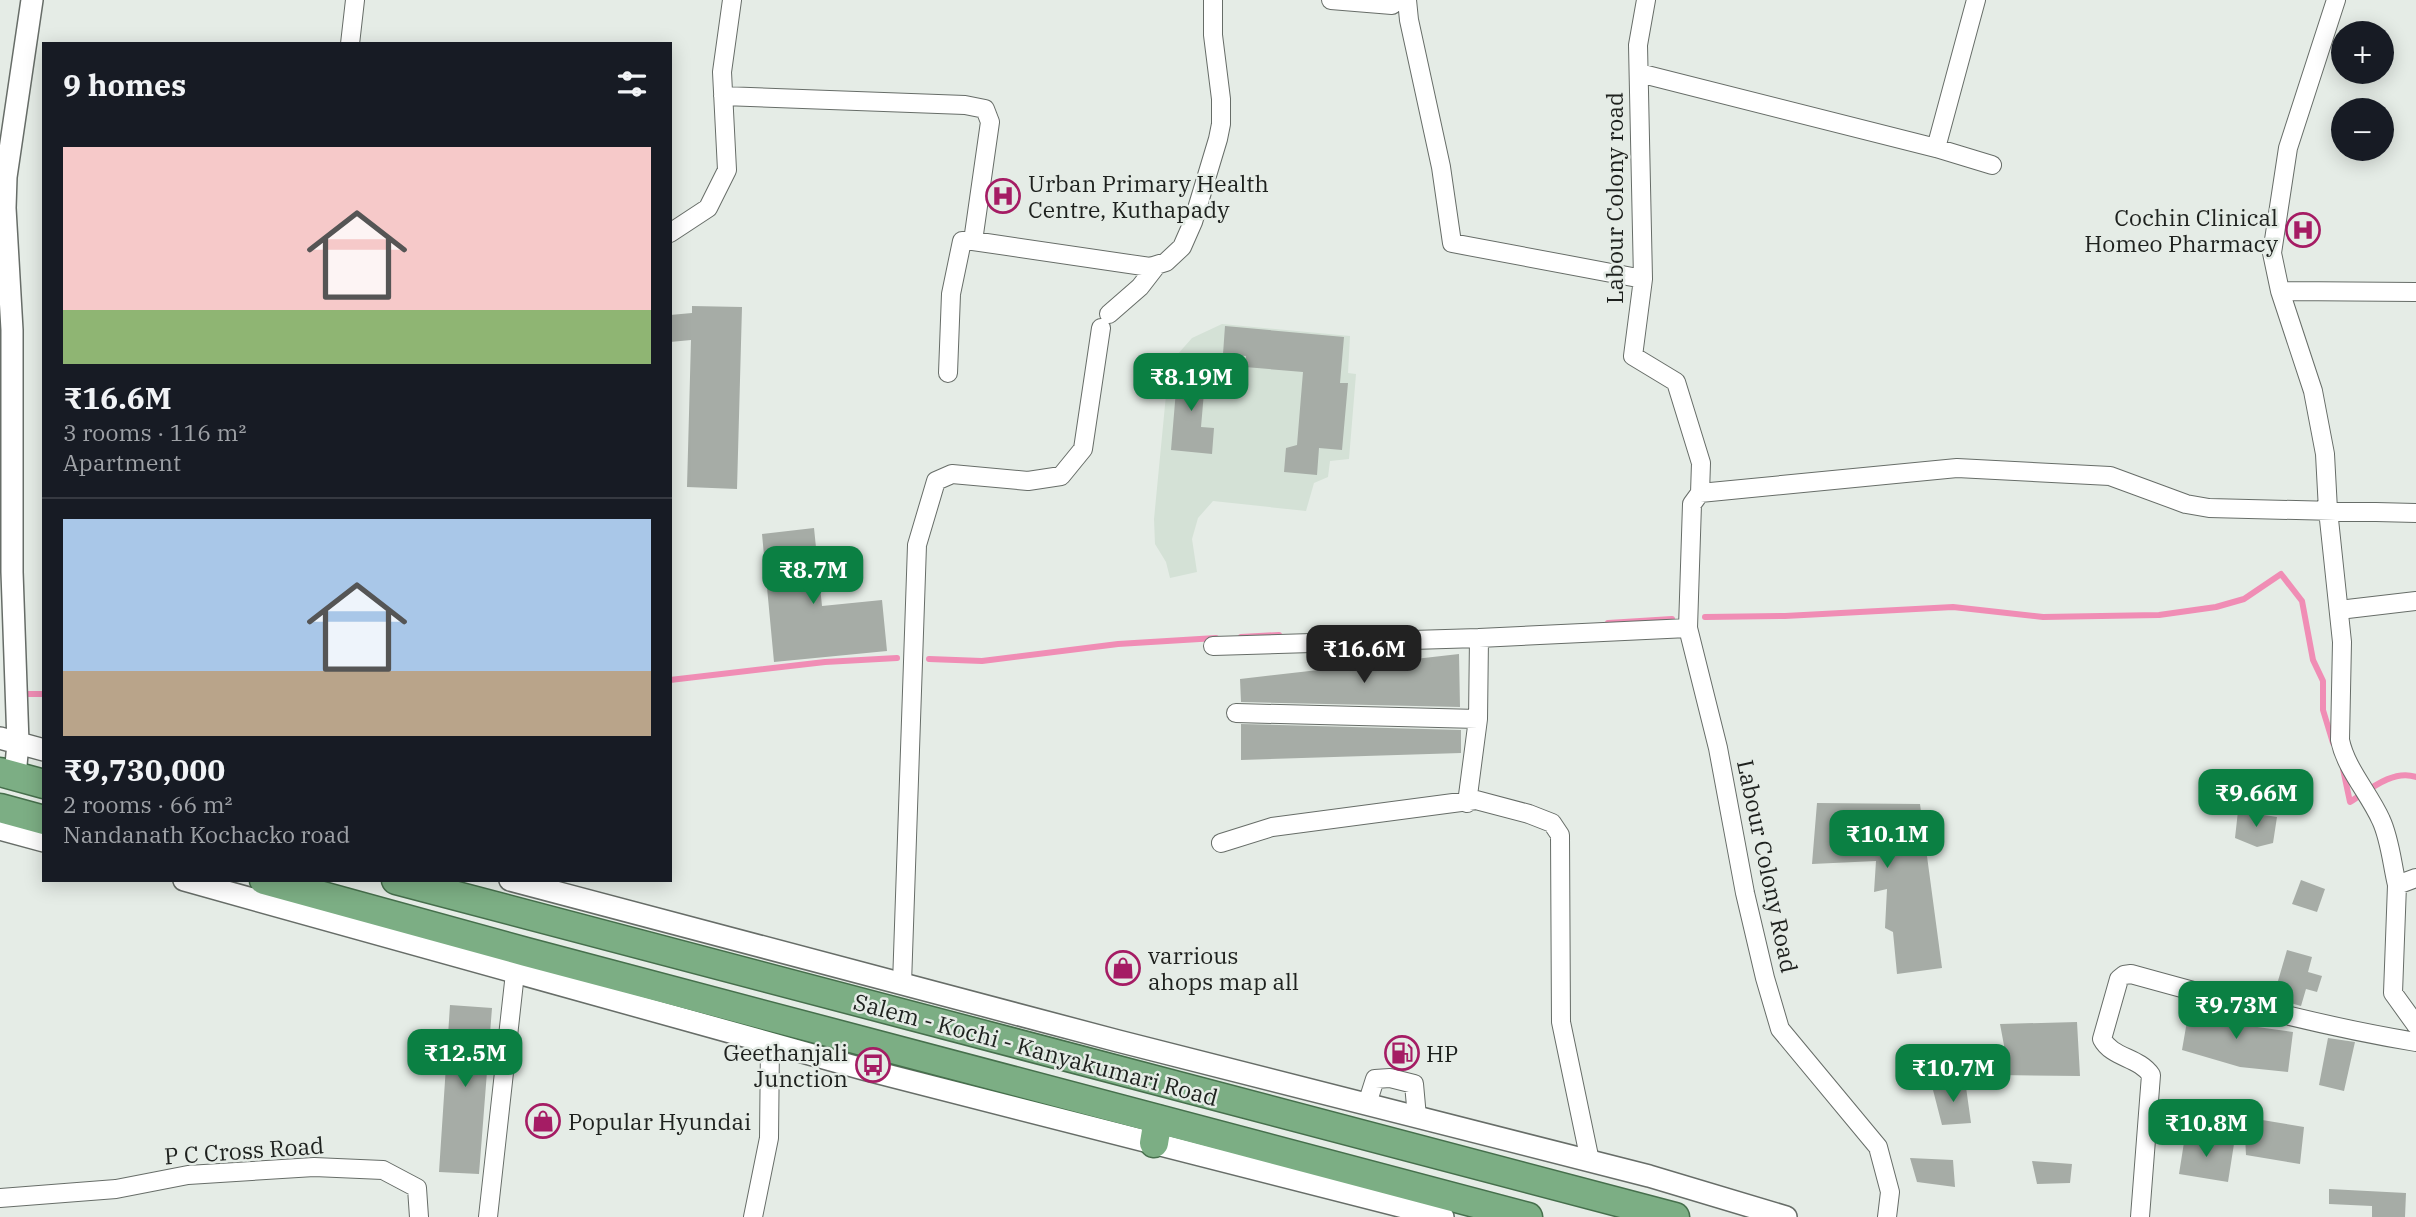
<!DOCTYPE html>
<html lang="en">
<head>
<meta charset="utf-8">
<style>
  body { margin:0; font-family:"IBM Plex Serif",serif; background:#20242c; color:#f1f3f6; height:100vh; display:flex; flex-direction:column; font-size:26px; white-space:nowrap }
  * { box-sizing:border-box; margin:0 }
  p { font-size:23px; color:#9ea1a6 }
  .icon { flex:none; width:38px; height:38px; fill:none; stroke:currentColor; stroke-width:2; stroke-linecap:round; stroke-linejoin:round }
  .map { position:relative; flex:1; overflow:hidden }
  .sheet { position:absolute; left:42px; top:42px; width:630px; height:840px; display:flex; flex-direction:column; background:#171b24; border-radius:0px; box-shadow:0 4px 18px #0003 }
  .sheet>* { flex:none }
  .controls { position:absolute; left:2331px; top:21px; display:grid; gap:14px }
  .controls a { display:grid; place-items:center; width:63px; height:63px; border-radius:50%; background:#171b24; box-shadow:0 4px 18px #0003; font-size:35px }
  .price { position:absolute; translate:-50% -60px; padding:0 16px; border-radius:14px; background:#0b8043; color:#fff; font-size:23px; line-height:46px; filter:drop-shadow(0 2px 4px #0008) }
  .price::after { content:''; position:absolute; left:50%; top:42px; width:21px; height:16px; margin-left:-10px; background:inherit; clip-path:polygon(0 0,100% 0,50% 100%) }
  .price.active { background:#222; color:#fff }
  ul { padding:0; list-style:none }
  li { display:grid; align-content:center; gap:14px; height:371px; padding:0 21px }
  li+li { border-top:2px solid #363941 }
  li span { display:grid; place-items:center; height:217px; border-radius:0px; color:#555 }
  li>.icon { margin-inline-start:auto }
  span .icon { width:126px; height:126px; fill:#fffc; stroke-width:1 }
  li b { font-size:30px }
  h2 { display:flex; justify-content:space-between; align-items:center; height:84px; padding:0 21px; font-size:30px }
  .map>svg:first-child { display:block }
</style>
</head>
<body>
<div class="map">
<svg width="2416" height="1217" viewBox="0 0 2416 1217">
  <rect width="100%" height="100%" fill="#e5ece6"/>
  <!-- built -->
  <path fill="#d4e1d6" d="M1222 324 1350 336 1348 373 1356 374 1349 459 1330 461 1328 477 1314 483 1306 511 1213 501 1198 518 1192 539 1197 572 1170 578 1166 562 1155 544 1154 519 1169 364 1192 338Z"/>
  <g fill="none" stroke-linecap="round" stroke-linejoin="round">
    <!-- stream -->
    <path stroke="#f08db5" stroke-width="6" d="M1705 617 1785 616 1953 607 2043 617 2159 615 2216 607 2244 599 2281 574 2302 601 2313 660 2323 681V710L2333 743
      M1608 623 1672 619
      M1241 637 1279 635
      M929 659 982 661 1118 644 1216 638
      M670 680 825 662 897 658
      M27 694H44
      M2343 769 2350 802C2369 790 2393 769 2416 777"/>
  </g>
  <!-- building -->
  <path fill="#a6aca6" d="M692 306 742 307 737 489 687 487 691 340 670 342V315L692 313Z
    M1225 326 1344 337 1340 383H1348L1342 450 1319 448 1317 475 1284 472 1286 448 1297 445 1303 372 1245 367 1246 356 1223 354Z
    M1178 366 1206 369 1201 427 1214 428 1212 454 1171 450Z
    M814 528 822 606 882 600 887 651 774 662 762 534Z
    M1459 654 1460 707 1241 702 1240 679Z
    M1241 724 1461 730V753L1241 760Z
    M1817 803 1920 804 1942 968 1897 974 1893 932 1885 928 1887 889 1874 892 1876 861 1812 864Z
    M2238 811 2277 817 2273 843 2257 847 2235 838Z
    M2301 880 2325 889 2317 912 2292 904Z
    M2287 950 2312 957 2308 972 2322 976 2317 992 2306 989 2301 1006 2273 998Z
    M2190 1004 2251 1021 2250 1026 2293 1032 2288 1072 2240 1067 2182 1050Z
    M450 1005 492 1008 479 1174 439 1172Z
    M2077 1022 2080 1076 1998 1075 2006 1056 2000 1024Z
    M2328 1038 2355 1042 2344 1091 2319 1085Z
    M1965 1080 1971 1123 1942 1125 1933 1090Z
    M2244 1117 2304 1127 2300 1164 2246 1155Z
    M2185 1136 2234 1144 2228 1182 2179 1174Z
    M1910 1158 1953 1160 1955 1187 1917 1182Z
    M2032 1161 2072 1164 2070 1183 2037 1184Z
    M2329 1189 2406 1193 2405 1217H2372V1206L2329 1204Z"/>
  <g fill="none" stroke-linecap="round" stroke-linejoin="round">
    <!-- minor casing -->
    <g stroke="#676d68" stroke-width="20">
      <path id="minor" d="M1331 0 1392 5
        M1407 0 1409 20 1441 167 1452 243 1643 279
        M1646 0 1638 45 1643 279 1633 356 1676 382 1701 463 1700 493
        M2336 0 2288 148 2272 253 2280 291 2313 391 2325 454 2328 510 2342 642 2340 740C2346 769 2369 793 2381 820 2390 839 2392 864 2397 885
        M350 44 355 0
        M1639 73 1936 148 1992 165
        M723 96 965 105 985 109 990 122 973 241
        M1936 148 1976 0
        M670 233 708 208 727 170 722 72 732 0
        M2280 291 2416 292
        M1109 314 1140 287 1157 265
        M948 373 951 294 962 241H973L1150 267 1166 262 1182 247 1193 222 1218 139 1221 124V99L1213 35V0
        M1700 493 1692 504 1688 628 1718 748 1745 893 1765 978 1780 1029 1878 1147 1890 1192 1887 1217
        M1700 493 1957 468 2110 476 2186 504 2209 508 2416 513
        M2339 610 2416 601
        M1479 638 1688 628
        M1213 646 1479 638 1478 719 1467 803
        M1236 713 1478 719
        M1221 843 1272 827 1476 800 1529 814 1552 823 1560 835 1561 1022 1590 1161
        M2416 878 2397 885 2393 993 2416 1025
        M902 984 917 545 936 481 952 474 1028 481 1061 476 1083 449 1101 328
        M1367 1104 1375 1079 1390 1078 1414 1084 1417 1117
        M0 1198 116 1189 188 1175 314 1167 383 1170 417 1188 419 1217
        M488 1217 515 973
        M753 1217 769 1138 770 1044
        M2140 1217 2151 1075C2139 1057 2112 1058 2102 1039L2119 979 2124 975 2131 974C2225 1000 2319 1026 2416 1042"/>
    </g>
    <!-- tertiary casing -->
    <g stroke="#676d68" stroke-width="24">
      <path id="tertiary" d="M0 738 44 750
        M15 776 18 743 12 572V330L5 208 6 177 32 0
        M0 829 44 841
        M184 880 863 1069 1443 1217
        M510 880 1118 1041 1649 1176 1786 1217"/>
    </g>
    <!-- trunk casing -->
    <g stroke="#466f4c" stroke-width="31">
      <path id="trunk" d="M0 772 44 784
        M0 808 44 820
        M264 880 526 952 1528 1217
        M396 880 1675 1217
        M1154 1143 1158 1119"/>
    </g>
    <!-- minor -->
    <use href="#minor" stroke="#fff" stroke-width="18"/>
    <!-- tertiary -->
    <use href="#tertiary" stroke="#fff" stroke-width="21"/>
    <!-- trunk -->
    <use href="#trunk" stroke="#7cae84" stroke-width="28"/>
  </g>
  <!-- icons -->
  <defs>
    <g id="hospital-ring" transform="scale(1.75)"><circle r="9.5" fill="#e5ece6" stroke="#a51c64" stroke-width="1.5"/><path d="M-5-5h3v3.5h4V-5h3V5h-3V1.5h-4V5h-3Z" fill="#a51c64"/></g>
    <g id="shop-ring" transform="scale(1.75)"><circle r="9.5" fill="#e5ece6" stroke="#a51c64" stroke-width="1.5"/><path d="M-5-2.5h2.3a2.7 3.5 0 0 1 5.4 0H5L5.5 6h-11ZM-1.5-2.5h3a1.5 2.3 0 0 0-3 0Z" fill="#a51c64"/></g>
    <g id="fuel-ring" transform="scale(1.75)"><circle r="9.5" fill="#e5ece6" stroke="#a51c64" stroke-width="1.5"/><path d="M-5.5-6h7V0h2V4h1.3V-2.5L3-4.5l.8-.8L6-3V5H2.5V1h-1V6h-7ZM-4.2-4.7v3.2H.2V-4.7Z" fill="#a51c64"/></g>
    <g id="bus-ring" transform="scale(1.75)"><circle r="9.5" fill="#e5ece6" stroke="#a51c64" stroke-width="1.5"/><path d="M-5-6H5V4H4V6H2V4H-2V6H-4V4H-5ZM-3.5-4V0h7V-4ZM-3.5 1.2v1.5H-2V1.2ZM2 1.2v1.5H3.5V1.2Z" fill="#a51c64"/></g>
  </defs>
  <g fill-rule="evenodd">
    <use href="#hospital-ring" x="1003" y="196"/>
    <use href="#hospital-ring" x="2303" y="230"/>
    <use href="#shop-ring" x="1123" y="968"/>
    <use href="#fuel-ring" x="1402" y="1053"/>
    <use href="#bus-ring" x="873" y="1065"/>
    <use href="#shop-ring" x="543" y="1121"/>
  </g>
  <g text-anchor="middle" dominant-baseline="central" stroke-width="5" stroke-linejoin="round" paint-order="stroke">
    <!-- poi labels -->
    <g font-size="23" fill="#1e211e" stroke="#e5ece6" text-anchor="start">
      <text x="1028" y="183">Urban Primary Health<tspan x="1028" dy="26">Centre, Kuthapady</tspan></text>
      <text x="2278" y="217" text-anchor="end">Cochin Clinical<tspan x="2278" dy="26">Homeo Pharmacy</tspan></text>
      <text x="1148" y="955">varrious<tspan x="1148" dy="26">ahops map all</tspan></text>
      <text x="848" y="1052" text-anchor="end">Geethanjali<tspan x="848" dy="26">Junction</tspan></text>
      <text x="1426" y="1053">HP</text>
      <text x="568" y="1121">Popular Hyundai</text>
    </g>
    <!-- street labels -->
    <g font-size="23" fill="#1e211e" stroke="#e5ece6">
      <text transform="translate(1614 198) rotate(-90)">Labour Colony road</text>
      <text transform="translate(1768 866) rotate(78)">Labour Colony Road</text>
      <text transform="translate(1036 1049) rotate(15)">Salem - Kochi - Kanyakumari Road</text>
      <text transform="translate(244 1150) rotate(-4)">P C Cross Road</text>
    </g>
  </g>
</svg>
<div class="controls">
<a>+</a>
<a>−</a>
</div>
<b class="price" style="left:1191px;top:413px">₹8.19M</b>
<b class="price" style="left:813px;top:606px">₹8.7M</b>
<b class="price active" style="left:1364px;top:685px">₹16.6M</b>
<b class="price" style="left:2256px;top:829px">₹9.66M</b>
<b class="price" style="left:1887px;top:870px">₹10.1M</b>
<b class="price" style="left:2236px;top:1041px">₹9.73M</b>
<b class="price" style="left:465px;top:1089px">₹12.5M</b>
<b class="price" style="left:1953px;top:1104px">₹10.7M</b>
<b class="price" style="left:2206px;top:1159px">₹10.8M</b>
<section class="sheet">
<h2>9 homes<svg class="icon" aria-label="filters" viewBox="0 0 24 24"><path d="M4 7h16M4 17h16"/><circle cx="9" cy="7" r="2"/><circle cx="15" cy="17" r="2"/></svg></h2>
<ul>
<li><span style="background:linear-gradient(#f6c9c9 75%,#8fb573 0)"><svg class="icon" aria-label="home" viewBox="0 0 24 24"><path d="M3 11l9-7 9 7M6 9v11h12V9"/></svg></span><div><b>₹16.6M</b><p>3 rooms · 116 m²</p><p>Apartment</p></div></li>
<li><span style="background:linear-gradient(#a9c7e8 70%,#b9a48a 0)"><svg class="icon" aria-label="home" viewBox="0 0 24 24"><path d="M3 11l9-7 9 7M6 9v11h12V9"/></svg></span><div><b>₹9,730,000</b><p>2 rooms · 66 m²</p><p>Nandanath Kochacko road</p></div></li>
</ul>
</section>
</div>
</body>
</html>
